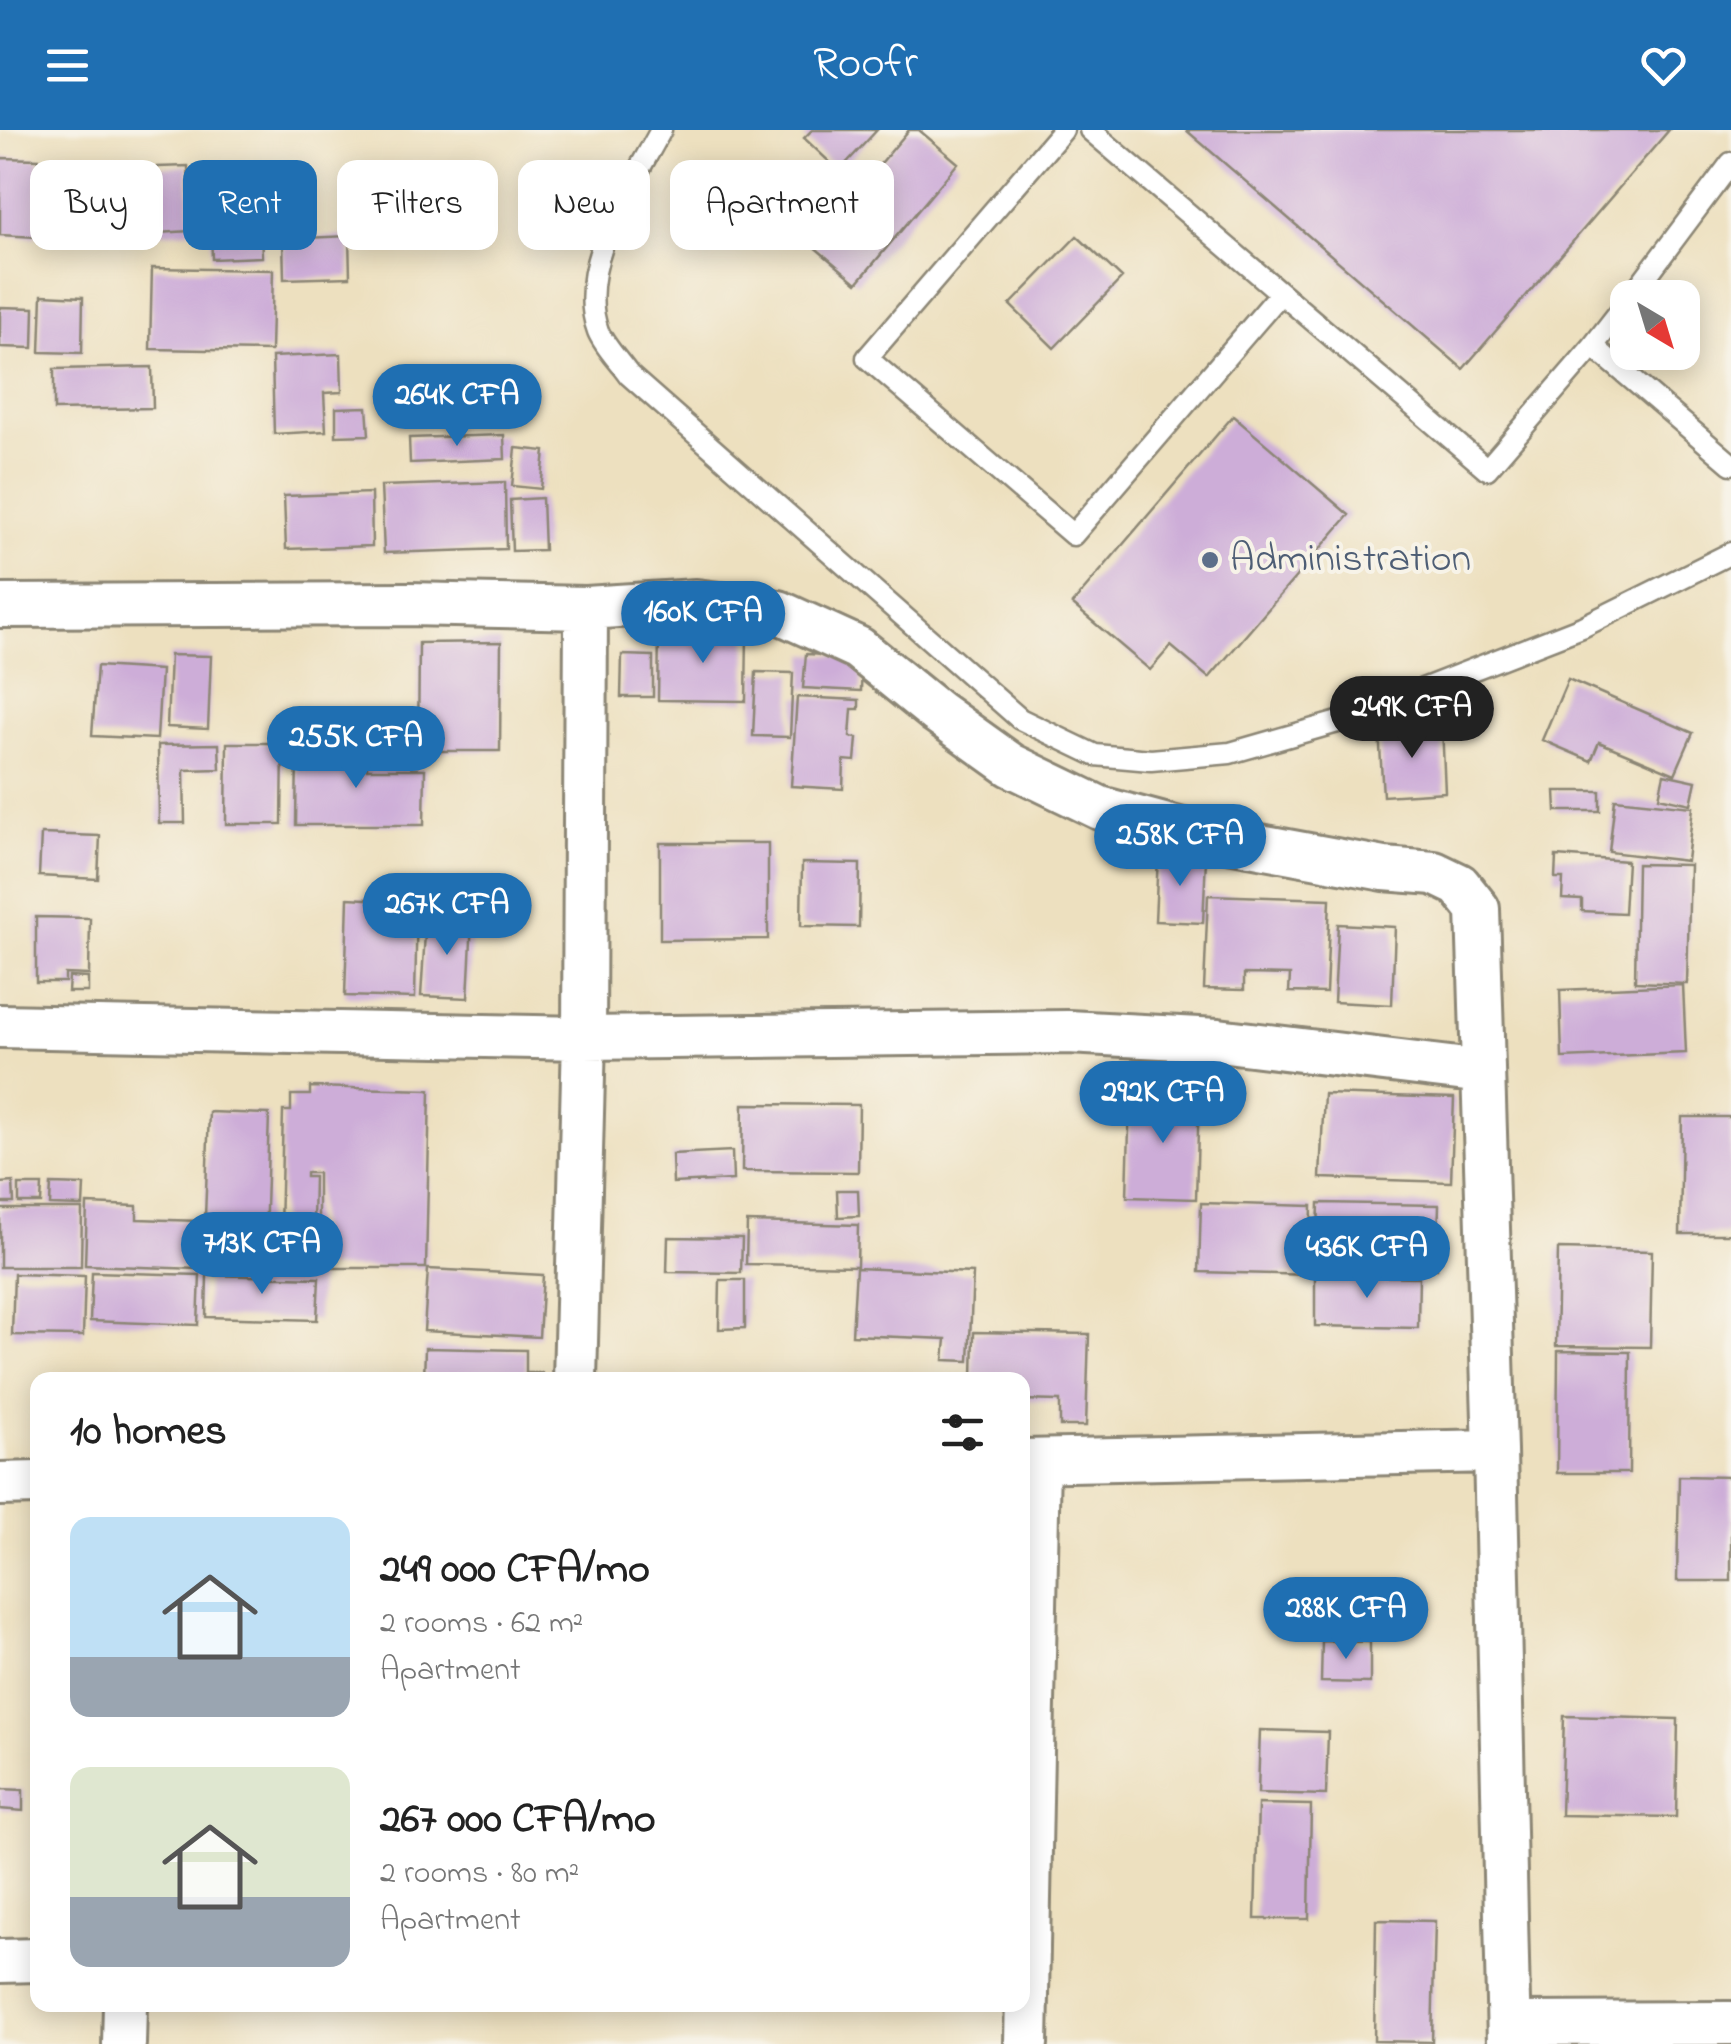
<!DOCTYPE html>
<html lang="en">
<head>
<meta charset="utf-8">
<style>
  body { margin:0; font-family:"Indie Flower",sans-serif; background:#f2f2f2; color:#222; height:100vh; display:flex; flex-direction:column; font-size:38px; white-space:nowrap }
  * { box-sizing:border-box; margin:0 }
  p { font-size:32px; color:#767676 }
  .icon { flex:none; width:55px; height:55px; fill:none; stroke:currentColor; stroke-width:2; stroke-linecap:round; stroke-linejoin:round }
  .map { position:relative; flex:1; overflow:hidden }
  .side { position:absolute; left:30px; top:1242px; width:1000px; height:640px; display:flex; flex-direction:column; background:#fff; border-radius:20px; box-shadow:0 5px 25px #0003 }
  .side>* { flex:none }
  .top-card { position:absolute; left:30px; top:30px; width:1000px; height:90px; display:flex; gap:20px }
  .needle { width:65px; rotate:142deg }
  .tools { position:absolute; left:1610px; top:150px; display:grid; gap:20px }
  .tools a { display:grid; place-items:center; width:90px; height:90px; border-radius:20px; background:#fff; box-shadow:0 5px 25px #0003; font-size:50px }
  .price { position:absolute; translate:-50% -85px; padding:0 22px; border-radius:35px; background:#1f6fb2; color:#fff; font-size:32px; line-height:65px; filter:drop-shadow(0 2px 5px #0008) }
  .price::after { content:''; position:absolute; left:50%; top:60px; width:30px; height:22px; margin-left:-15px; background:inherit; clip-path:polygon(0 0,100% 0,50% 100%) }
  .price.on { background:#222; color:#fff }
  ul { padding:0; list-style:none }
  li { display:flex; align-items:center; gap:30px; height:250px; padding:0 40px }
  li span { display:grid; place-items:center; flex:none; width:280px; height:200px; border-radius:20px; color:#555 }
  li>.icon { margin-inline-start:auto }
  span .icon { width:120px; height:120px; fill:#fffc; stroke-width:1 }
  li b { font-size:42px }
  h2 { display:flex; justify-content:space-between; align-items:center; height:120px; padding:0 40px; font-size:42px }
  .chip { padding:0 35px; border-radius:20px; background:#fff; box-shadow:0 5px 25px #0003; font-size:35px; line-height:90px }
  .chip.on { background:#1f6fb2; color:#fff }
  header { display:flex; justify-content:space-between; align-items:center; height:130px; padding:0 40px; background:#1f6fb2; color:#fff; font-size:45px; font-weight:600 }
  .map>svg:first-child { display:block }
</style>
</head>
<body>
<header><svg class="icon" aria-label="menu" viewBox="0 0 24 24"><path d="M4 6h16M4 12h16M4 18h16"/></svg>Roofr<svg class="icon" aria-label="heart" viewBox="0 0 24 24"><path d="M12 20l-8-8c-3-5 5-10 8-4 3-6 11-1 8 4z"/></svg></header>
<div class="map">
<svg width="1731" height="1914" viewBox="0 0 1731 1914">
  <rect width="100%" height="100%" fill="#f7f3e8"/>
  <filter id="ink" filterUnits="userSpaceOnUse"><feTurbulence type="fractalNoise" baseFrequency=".01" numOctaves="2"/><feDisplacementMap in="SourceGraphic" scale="20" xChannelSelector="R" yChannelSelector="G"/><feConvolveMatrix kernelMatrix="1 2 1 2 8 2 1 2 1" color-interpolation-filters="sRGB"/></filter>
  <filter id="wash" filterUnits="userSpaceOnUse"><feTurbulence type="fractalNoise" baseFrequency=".0048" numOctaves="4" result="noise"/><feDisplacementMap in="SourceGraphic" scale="40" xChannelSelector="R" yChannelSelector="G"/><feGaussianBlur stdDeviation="2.25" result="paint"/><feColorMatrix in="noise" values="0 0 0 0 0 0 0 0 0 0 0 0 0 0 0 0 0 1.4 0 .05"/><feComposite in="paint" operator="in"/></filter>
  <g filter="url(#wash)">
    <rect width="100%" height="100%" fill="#ede0bf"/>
    <g id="blocks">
      <!-- building -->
      <path fill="#cdadd8" d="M812 0H877L839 41 804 8Z
        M909 0H919L958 33 857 153 812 115Z
        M1186 0H1669L1463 239Z
        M0 28 39 29 36 107 0 105Z
        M188 36 190 101 159 103 157 37Z
        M259 37 262 127 212 129 209 39Z
        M349 106 350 147 284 149 283 109Z
        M1077 106 1122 148 1054 218 1010 175Z
        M152 138 273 140 271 221 150 219Z
        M42 165 83 167 82 223 40 222Z
        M0 177 34 178 33 218 0 217Z
        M341 224 342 262 324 263 326 301 274 304 272 227Z
        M152 237 153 278 54 280V239Z
        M367 277 369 305 336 306V278Z
        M1233 286 1349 385 1209 548 1171 516 1150 540 1072 474Z
        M504 305 505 329 410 333 409 308Z
        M516 318 545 321 541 359 512 356Z
        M505 352 506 419 384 423 381 356Z
        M371 363 372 416 286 419 284 366Z
        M542 368 544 420 512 421 510 370Z
        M659 502 747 503 746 571 658 570Z
        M501 512 500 621H418L419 513Z
        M806 524 862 527 861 561 803 558Z
        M170 525 211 526 208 599 167 597Z
        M622 525 653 526V567H621Z
        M97 536 161 540 157 609 92 606Z
        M756 542 793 543 790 607 753 606Z
        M1568 549 1693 603 1675 644 1599 612 1591 631 1542 610Z
        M797 567 859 570V579H852L850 607 857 608 855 631 844 630 843 659 791 656Z
        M1442 596 1445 662 1383 666 1379 600Z
        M227 613H283L282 694H226Z
        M219 614 220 639 184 640 185 693H159L158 615Z
        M297 619H367V639H425L424 695H296Z
        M1664 644 1696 651 1691 674 1659 667Z
        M1555 661H1600V681H1556Z
        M1615 669 1693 677 1687 731 1609 722Z
        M41 704 100 706 98 749 39 746Z
        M660 713H768V809L660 810Z
        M1158 726 1206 728 1203 793 1155 791Z
        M1556 726 1627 731 1624 783 1582 781V770L1562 769 1563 748H1555Z
        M802 733 860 734 859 797 801 796Z
        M1637 734 1690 735 1687 854 1635 852Z
        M1208 765 1330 769 1326 863 1289 862 1290 845 1244 844V860L1204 859Z
        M348 768 417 772 415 868 345 866Z
        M36 787 90 788 89 845 65 844V852H36Z
        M426 788 472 791 468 868 421 866Z
        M1338 794 1395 797 1392 875 1334 872Z
        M69 847 88 848V862H68Z
        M1683 855 1686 923 1562 928 1560 860Z
        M310 957 430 960 426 1138H318V1043H306V1047H314L312 1139 279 1138 283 981H291V965H310Z
        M1130 963 1199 964 1196 1069 1127 1067Z
        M1324 964 1454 968 1451 1052 1320 1048Z
        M743 974 859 975 858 1042 742 1041Z
        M209 982 269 984 264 1141 203 1140Z
        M1682 987H1731V1104H1680Z
        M732 1021 733 1050 673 1053 672 1024Z
        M13 1052 14 1073H0V1053Z
        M51 1054 84 1055 83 1076 50 1075Z
        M19 1055H42L41 1073H19Z
        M837 1060H858L859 1086 838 1087Z
        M1201 1073 1312 1076 1310 1145 1199 1142Z
        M1319 1073 1439 1075 1437 1139 1317 1136Z
        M87 1074 137 1076V1089L200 1091 198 1139 85 1135Z
        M0 1079H82L81 1137H0Z
        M747 1092 858 1095 857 1136 746 1134Z
        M668 1107 742 1108 741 1143 667 1142Z
        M1558 1119 1652 1121 1650 1217 1556 1216Z
        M856 1138 973 1143 969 1231 944 1230 946 1209 852 1205Z
        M428 1139 543 1145 539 1207 424 1201Z
        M92 1142 200 1145 198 1195 90 1191Z
        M14 1144 85 1146 83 1206 12 1205Z
        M207 1145 319 1148 317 1190 206 1187Z
        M1315 1145 1419 1147 1418 1198 1315 1196Z
        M720 1150H745V1198L719 1199Z
        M974 1202 1089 1204 1086 1296H1060V1271L1022 1270V1250H973Z
        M425 1218 526 1220V1243H542L541 1250H424Z
        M1558 1221 1630 1222 1629 1343H1557Z
        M1679 1346 1731 1347V1451H1677Z
        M1322 1511 1370 1512V1553L1321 1552Z
        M1564 1586 1678 1589 1676 1687 1561 1685Z
        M1260 1600 1328 1602 1326 1665 1258 1663Z
        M0 1659 23 1660V1681L0 1679Z
        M1258 1674 1311 1675 1309 1789H1255Z
        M1376 1790 1435 1791 1432 1912 1374 1911Z"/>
    </g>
  </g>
  <g filter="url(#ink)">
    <use href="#blocks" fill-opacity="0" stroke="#8c8675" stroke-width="2.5"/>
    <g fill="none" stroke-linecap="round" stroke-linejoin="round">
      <!-- service casing -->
      <g stroke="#8c8675" stroke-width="25">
        <path id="service" d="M661 0C632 55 574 136 598 201 604 216 620 232 629 245L1020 589 1095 625 1151 630 1230 623 1338 592 1582 497 1731 423
          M1063 0 867 228 1073 405 1281 163
          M1090 0 1487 339 1593 216 1628 171
          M1630 168 1731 33
          M1593 216 1731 334"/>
      </g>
      <!-- minor casing -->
      <g stroke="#8c8675" stroke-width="48">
        <path id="minor" d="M0 476 409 474 586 478 584 908 575 1250
          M586 478 696 471 779 482 858 518 937 582 1011 635 1100 678 1201 705 1384 739 1434 743 1459 755 1478 779 1495 1321 1509 1914
          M0 896 584 908 1068 902 1218 910 1483 942
          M1022 1331 1495 1321
          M0 1354 38 1353
          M0 1831 38 1830
          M1509 1894 1731 1893
          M124 1914 125 1875
          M1026 1914 1038 1331"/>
      </g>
      <!-- service -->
      <use href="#service" stroke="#fff" stroke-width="20"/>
      <!-- minor -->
      <use href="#minor" stroke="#fff" stroke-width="42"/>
    </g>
  </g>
  <!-- markers -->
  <circle fill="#5c6f8a" stroke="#f7f3e8" stroke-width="4" cx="1210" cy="430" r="10"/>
  <g text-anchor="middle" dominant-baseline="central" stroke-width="8" stroke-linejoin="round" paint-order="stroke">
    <!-- service labels -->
    <g font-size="40" fill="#4e5e75" stroke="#f7f3e8" text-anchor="start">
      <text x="1230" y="430">Administration</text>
    </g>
  </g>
</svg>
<div class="tools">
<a><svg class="needle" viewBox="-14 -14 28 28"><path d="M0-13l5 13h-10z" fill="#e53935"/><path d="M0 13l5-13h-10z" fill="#767676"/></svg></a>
</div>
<b class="price" style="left:457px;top:319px">264K CFA</b>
<b class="price" style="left:703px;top:536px">160K CFA</b>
<b class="price on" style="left:1412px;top:631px">249K CFA</b>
<b class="price" style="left:356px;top:661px">255K CFA</b>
<b class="price" style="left:1180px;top:759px">258K CFA</b>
<b class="price" style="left:447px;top:828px">267K CFA</b>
<b class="price" style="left:1163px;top:1016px">292K CFA</b>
<b class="price" style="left:262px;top:1167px">713K CFA</b>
<b class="price" style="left:1367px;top:1171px">436K CFA</b>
<b class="price" style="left:1346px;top:1532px">288K CFA</b>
<div class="top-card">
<a class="chip">Buy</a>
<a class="chip on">Rent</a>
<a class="chip">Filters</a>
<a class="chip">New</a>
<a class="chip">Apartment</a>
</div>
<section class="side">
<h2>10 homes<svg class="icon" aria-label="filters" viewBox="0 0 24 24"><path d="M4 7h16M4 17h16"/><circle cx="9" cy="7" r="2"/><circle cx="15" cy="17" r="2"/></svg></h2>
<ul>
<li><span style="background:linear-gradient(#bfe0f5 70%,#9aa5b1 0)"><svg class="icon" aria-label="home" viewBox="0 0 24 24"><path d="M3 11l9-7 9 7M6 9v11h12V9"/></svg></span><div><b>249 000 CFA/mo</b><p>2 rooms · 62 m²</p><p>Apartment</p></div></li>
<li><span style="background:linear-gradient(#dfe7d0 65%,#9aa5b1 0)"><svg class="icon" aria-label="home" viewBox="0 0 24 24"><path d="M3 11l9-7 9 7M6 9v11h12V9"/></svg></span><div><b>267 000 CFA/mo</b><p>2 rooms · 80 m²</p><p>Apartment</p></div></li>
</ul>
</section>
</div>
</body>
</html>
